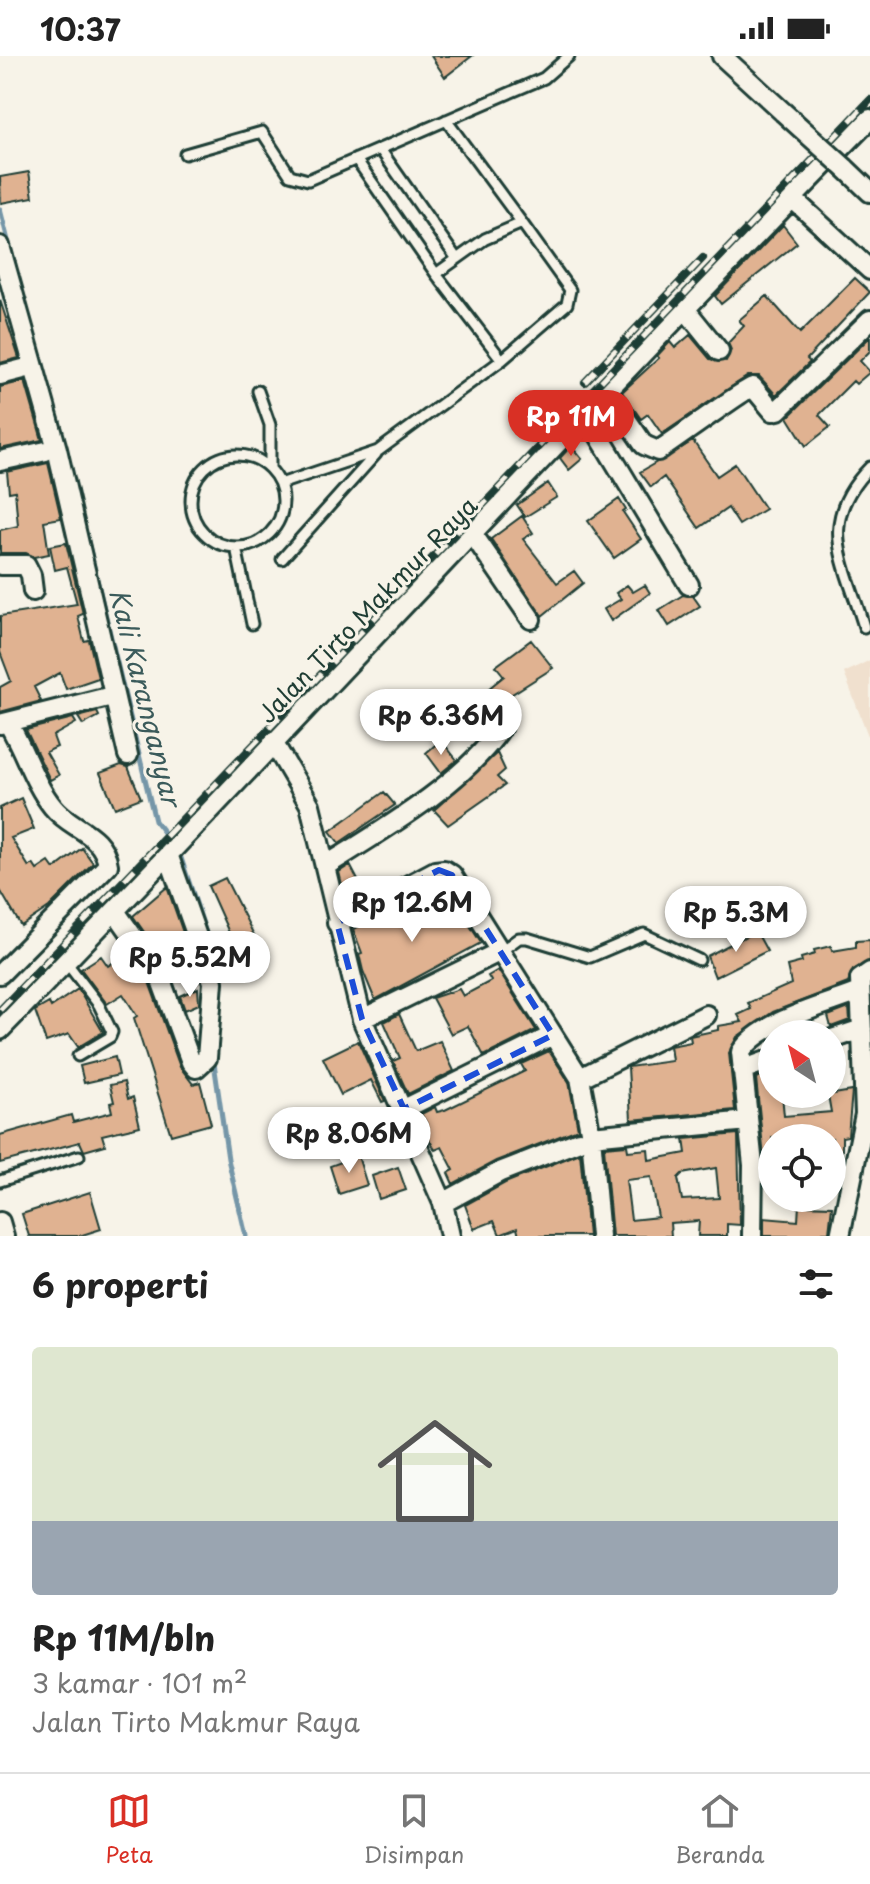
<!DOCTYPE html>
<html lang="id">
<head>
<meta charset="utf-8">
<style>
  body { margin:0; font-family:"Playpen Sans",sans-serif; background:#f2f2f2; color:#222; height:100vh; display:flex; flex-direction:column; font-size:30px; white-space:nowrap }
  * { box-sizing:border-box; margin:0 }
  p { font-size:26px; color:#767676 }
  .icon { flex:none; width:44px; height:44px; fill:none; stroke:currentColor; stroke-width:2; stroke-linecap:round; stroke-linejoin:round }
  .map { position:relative; height:1180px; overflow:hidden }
  .side { display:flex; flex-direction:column; background:#fff; flex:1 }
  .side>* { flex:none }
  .needle { width:52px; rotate:324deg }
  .fabs { position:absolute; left:758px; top:964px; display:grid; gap:16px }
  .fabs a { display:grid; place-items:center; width:88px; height:88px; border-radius:50%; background:#fff; box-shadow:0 4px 12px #0003; font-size:40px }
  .price { position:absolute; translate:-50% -68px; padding:0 18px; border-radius:28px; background:#fff; color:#222; font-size:26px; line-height:52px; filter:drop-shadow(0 2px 4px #0008) }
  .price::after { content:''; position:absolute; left:50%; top:48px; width:24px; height:18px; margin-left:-12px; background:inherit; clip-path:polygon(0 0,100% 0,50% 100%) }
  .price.active { background:#d93025; color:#fff }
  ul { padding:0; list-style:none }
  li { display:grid; align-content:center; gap:16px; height:424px; padding:0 32px }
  li span { display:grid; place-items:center; height:248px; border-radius:8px; color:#555 }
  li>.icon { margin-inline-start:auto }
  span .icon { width:144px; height:144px; fill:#fffc; stroke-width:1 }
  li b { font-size:34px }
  h2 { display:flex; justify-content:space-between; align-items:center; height:96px; padding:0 32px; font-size:34px }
  .status { display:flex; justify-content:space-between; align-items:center; height:56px; padding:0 40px; background:#fff; direction:ltr }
  .status svg { height:22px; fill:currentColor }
  .tabs { display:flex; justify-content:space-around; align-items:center; height:112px; border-top:2px solid #e0e0e0; background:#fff; font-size:22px; color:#767676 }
  .tabs a { display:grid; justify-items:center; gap:4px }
  .tabs .active { color:#d93025 }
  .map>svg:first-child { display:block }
</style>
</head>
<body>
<div class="status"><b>10:37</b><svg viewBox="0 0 49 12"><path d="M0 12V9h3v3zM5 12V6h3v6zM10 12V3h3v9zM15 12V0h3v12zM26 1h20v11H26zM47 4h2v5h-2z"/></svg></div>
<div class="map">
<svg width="870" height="1180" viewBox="0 0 870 1180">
  <rect width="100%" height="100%" fill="#f7f3e8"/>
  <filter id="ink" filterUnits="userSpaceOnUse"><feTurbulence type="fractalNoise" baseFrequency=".0125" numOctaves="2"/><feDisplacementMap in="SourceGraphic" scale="16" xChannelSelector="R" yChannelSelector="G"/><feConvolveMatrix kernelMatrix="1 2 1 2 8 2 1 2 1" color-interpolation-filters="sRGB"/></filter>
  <g filter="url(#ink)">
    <!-- built -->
    <path fill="#f0e0ce" d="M870 604V685L844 617Z
      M798 1147 836 1149 833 1180H753L754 1160 796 1162Z"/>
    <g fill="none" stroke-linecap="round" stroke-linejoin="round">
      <!-- stream -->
      <path stroke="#7496a8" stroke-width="5" d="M0 153 14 208
        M83 465 155 765 173 788
        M179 796 215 904
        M213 1000 228 1103 246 1180"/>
    </g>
    <!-- building -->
    <path fill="#e0b291" stroke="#1f3d34" stroke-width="2" fill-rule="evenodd" d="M431 0H472L445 21Z
      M29 116 33 141 1 147 0 121Z
      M783 169 797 187 721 248 715 240Z
      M855 222 870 236 807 303 810 306 776 339 759 320H748L662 378 648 358 641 363 622 336 659 302 657 300 670 286 675 292 690 279 710 303 726 305 731 294 728 287 744 270 739 264 767 240 800 277Z
      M0 244 19 302 0 307Z
      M870 281V295L860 305 870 316 856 328 853 325 819 359 830 371 806 390 788 361Z
      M25 325 42 384 0 393V331Z
      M693 385 717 420 735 408 765 453 739 469 728 452 699 472 664 421 651 431 640 416Z
      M571 390 582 403 569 414 560 402Z
      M48 407 61 462 44 465 49 498 34 501 26 497H0V474L18 470 15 435 9 436 7 416Z
      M548 427 557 441 525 461 517 449Z
      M619 443 626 454 623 456 641 483 614 502 588 465Z
      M522 460 533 477 523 483 557 527 574 515 583 527 542 560 491 483Z
      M66 487 83 558 78 560 84 585 89 584 98 622 66 633 60 617 34 631 41 645 0 656V631L11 625 0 596V560L77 548 67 511 55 514 50 490Z
      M627 529 633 536 645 529 650 537 611 565 604 553 621 543 616 537Z
      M683 539 693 540 700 550 669 570 659 554Z
      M531 584 553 612 506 642 510 646 486 666 488 669 477 683 464 668 486 650 478 641 504 620 496 610Z
      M97 656 99 660 83 669 78 661Z
      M73 662 76 667 53 680 57 691 46 696 59 719 50 724 26 674Z
      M441 684 457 704 441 717 426 697Z
      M497 697 505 714 497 721 505 729 448 769 434 754Z
      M121 709 128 711 141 742 115 752 100 717Z
      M384 736 395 749 339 787 330 775Z
      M21 742 34 773 11 782 29 811 33 808 37 814 49 806 54 813 82 792 93 807 49 851 21 870 0 834V752Z
      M350 809 360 828 344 837 339 816Z
      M225 822 254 879 235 890 208 830Z
      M438 827 457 867 465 862 481 887 375 944 363 915 359 898 362 897 353 873 398 855 400 861 431 845 425 834Z
      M167 831 187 888 174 896 181 908 171 915 152 881 149 883 133 860Z
      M756 875 767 895 715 921 707 900Z
      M870 884V904L853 914 848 927 773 956 737 981 729 997 735 1054 631 1064 628 1011 672 1005 670 990 691 986 690 980 718 974V970L742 966 738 959 751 953 748 947 791 928 787 910 802 906 801 902 815 898 814 894 831 890 832 895 856 891V885Z
      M129 896 149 926 180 1011 193 1028 200 1026 211 1068 171 1079 134 962 137 960 123 938 107 948 81 913 101 900 108 910Z
      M498 914 536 974 484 1000 468 970 451 978 432 942 459 933 463 940 491 925 488 920Z
      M198 932 199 948 185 954 180 940Z
      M78 933 103 976 78 991 69 978 46 986 35 955 49 947 51 951Z
      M849 952 850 964 831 971 828 960Z
      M399 958 416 995 440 985 454 1015 408 1038 393 1005 400 1002 384 966Z
      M358 985 385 1045 382 1046 371 1024 341 1039 323 1002Z
      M549 995 569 1026 578 1073 496 1105 453 1128 448 1117 454 1114 442 1091 435 1094 423 1072 428 1070 421 1058 435 1051 437 1056 445 1054 525 1015 521 1008Z
      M115 1001 119 1019 84 1027 80 1010Z
      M772 1016V1038H782L784 1060 831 1056 828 1039 852 1035 848 1080 842 1081V1110L832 1112V1082H796V1079L772 1082V1111L765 1112 756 1022Z
      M124 1026 128 1043 133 1041 140 1070 102 1079 105 1089 84 1095 80 1086 0 1107V1079L71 1059 73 1066 112 1056 110 1047 114 1046 110 1029Z
      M738 1078 740 1169 727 1168V1180H698L699 1165 670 1167 671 1180H612L604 1091 627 1089 628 1095 648 1093 649 1104 686 1097 684 1083ZM716 1112 719 1142 682 1144 678 1122 682 1118ZM651 1121 658 1161 631 1164 626 1124Z
      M580 1097 588 1180H519L517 1172 500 1179 494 1165 474 1173 465 1149 505 1127Z
      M358 1100 367 1129 339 1138 330 1110Z
      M398 1111 406 1134 379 1143 372 1120Z
      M90 1136 101 1173 79 1180H29L22 1158Z
      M799 1149 832 1150 829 1176H823V1180H764V1162L798 1165Z"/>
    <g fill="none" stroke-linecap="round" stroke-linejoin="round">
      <!-- lane casing -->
      <g stroke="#1f3d34" stroke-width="15">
        <path id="lane" d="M446 64 522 167
          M380 93 457 203
          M185 98 262 76 290 119 308 124 544 22 569 0
          M356 103 436 218
          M258 335 270 369V412
          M191 445a46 46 0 1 1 92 0a46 46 0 1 1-92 0Z
          M280 428 378 395 502 304 567 248 570 234 522 167 485 183 436 218 502 304
          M236 491 252 568
          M282 503 376 398
          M864 571C845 506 815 467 870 411
          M501 895 519 882H527L590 901 644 878 699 904
          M66 906 99 949 112 976 110 981 78 1000
          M0 1125 79 1100"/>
      </g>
      <!-- street casing -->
      <g stroke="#1f3d34" stroke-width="24">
        <path id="street" d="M722 0 783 56
          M845 112 870 136
          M793 143 870 214
          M0 190 57 393 128 699
          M686 254 719 295
          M0 319 27 312
          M607 335 644 389 658 395C672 386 746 332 753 331L773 355 778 354 870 264
          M586 358 689 529
          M0 405 46 395
          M472 477 531 563
          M0 509H26L31 519 33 535
          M0 668 112 640
          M273 686 310 749 362 963 443 1147 450 1180
          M327 809C383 774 464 727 501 672
          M115 855 158 916 191 1006 196 1012 207 1002 213 926 169 801
          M337 867 435 815 444 814 452 819 580 1022 591 1080 600 1180
          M0 918 108 809C103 776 70 773 53 751 34 728 24 693 8 667
          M362 963 501 895
          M0 974C292 673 575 362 870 63
          M832 983 862 973
          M742 1014 772 1003
          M580 1022 706 959
          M404 1053 553 979
          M591 1080 748 1065
          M443 1147 500 1116 579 1085
          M0 1166 4 1180
          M752 1180 753 1109 741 996C760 965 827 949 859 936
          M840 1180 865 1058 860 923 870 916"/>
      </g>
      <!-- lane -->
      <use href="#lane" stroke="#f7f3e8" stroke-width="9"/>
      <!-- street -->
      <use href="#street" stroke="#f7f3e8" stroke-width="18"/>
      <!-- rail casing -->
      <g stroke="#1f3d34" stroke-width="8">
        <path id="rail" d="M585 326 703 202
          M0 954 870 44"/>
      </g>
      <!-- rail -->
      <use href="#rail" stroke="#f7f3e8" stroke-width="5" stroke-dasharray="15" stroke-linecap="butt"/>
      <!-- street-bridge casing -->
      <g stroke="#1f3d34" stroke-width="24" stroke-linecap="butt">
        <path id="street-bridge" d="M783 56 845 112"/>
      </g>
      <!-- street-bridge -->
      <use href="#street-bridge" stroke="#f7f3e8" stroke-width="18"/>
    </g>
  </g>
  <!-- marked area -->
  <path fill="none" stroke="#1d4ed8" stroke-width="6" stroke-dasharray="16 10" stroke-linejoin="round" d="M439 814 452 819 553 979 404 1053 362 963 337 867Z"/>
  <g text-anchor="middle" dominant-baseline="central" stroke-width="6" stroke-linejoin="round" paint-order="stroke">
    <!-- street labels -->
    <g font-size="24" fill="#1f3d34" stroke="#f7f3e8">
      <text transform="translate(367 553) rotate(-46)">Jalan Tirto Makmur Raya</text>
    </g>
    <!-- water labels -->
    <g font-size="26" font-style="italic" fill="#3b5b5b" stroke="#f7f3e8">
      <text transform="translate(146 641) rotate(76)">Kali Karanganyar</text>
    </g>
  </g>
</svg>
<div class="fabs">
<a><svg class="needle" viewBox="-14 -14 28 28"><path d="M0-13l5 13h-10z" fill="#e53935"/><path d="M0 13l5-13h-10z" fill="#767676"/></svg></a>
<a><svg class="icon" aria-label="locate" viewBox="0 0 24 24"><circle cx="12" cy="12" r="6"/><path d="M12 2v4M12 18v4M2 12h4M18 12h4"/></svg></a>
</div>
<b class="price active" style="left:571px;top:402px">Rp 11M</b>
<b class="price" style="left:441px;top:701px">Rp 6.36M</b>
<b class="price" style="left:412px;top:888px">Rp 12.6M</b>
<b class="price" style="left:736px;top:898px">Rp 5.3M</b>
<b class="price" style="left:190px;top:943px">Rp 5.52M</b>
<b class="price" style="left:349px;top:1119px">Rp 8.06M</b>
</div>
<section class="side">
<h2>6 properti<svg class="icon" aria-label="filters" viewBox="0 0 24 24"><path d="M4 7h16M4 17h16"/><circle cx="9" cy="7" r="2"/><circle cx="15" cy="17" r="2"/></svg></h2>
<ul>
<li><span style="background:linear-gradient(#dfe7d0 70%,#9aa5b1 0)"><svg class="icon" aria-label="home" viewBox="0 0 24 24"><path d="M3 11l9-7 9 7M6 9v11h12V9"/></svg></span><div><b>Rp 11M/bln</b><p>3 kamar · 101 m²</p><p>Jalan Tirto Makmur Raya</p></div></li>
</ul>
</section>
<nav class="tabs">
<a class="active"><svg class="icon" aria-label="map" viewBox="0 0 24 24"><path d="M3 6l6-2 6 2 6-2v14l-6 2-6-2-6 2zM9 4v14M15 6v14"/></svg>Peta</a>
<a><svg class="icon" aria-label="saved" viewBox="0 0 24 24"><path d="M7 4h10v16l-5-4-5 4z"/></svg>Disimpan</a>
<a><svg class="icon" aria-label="home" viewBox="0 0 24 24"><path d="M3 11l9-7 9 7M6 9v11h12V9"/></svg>Beranda</a>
</nav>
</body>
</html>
